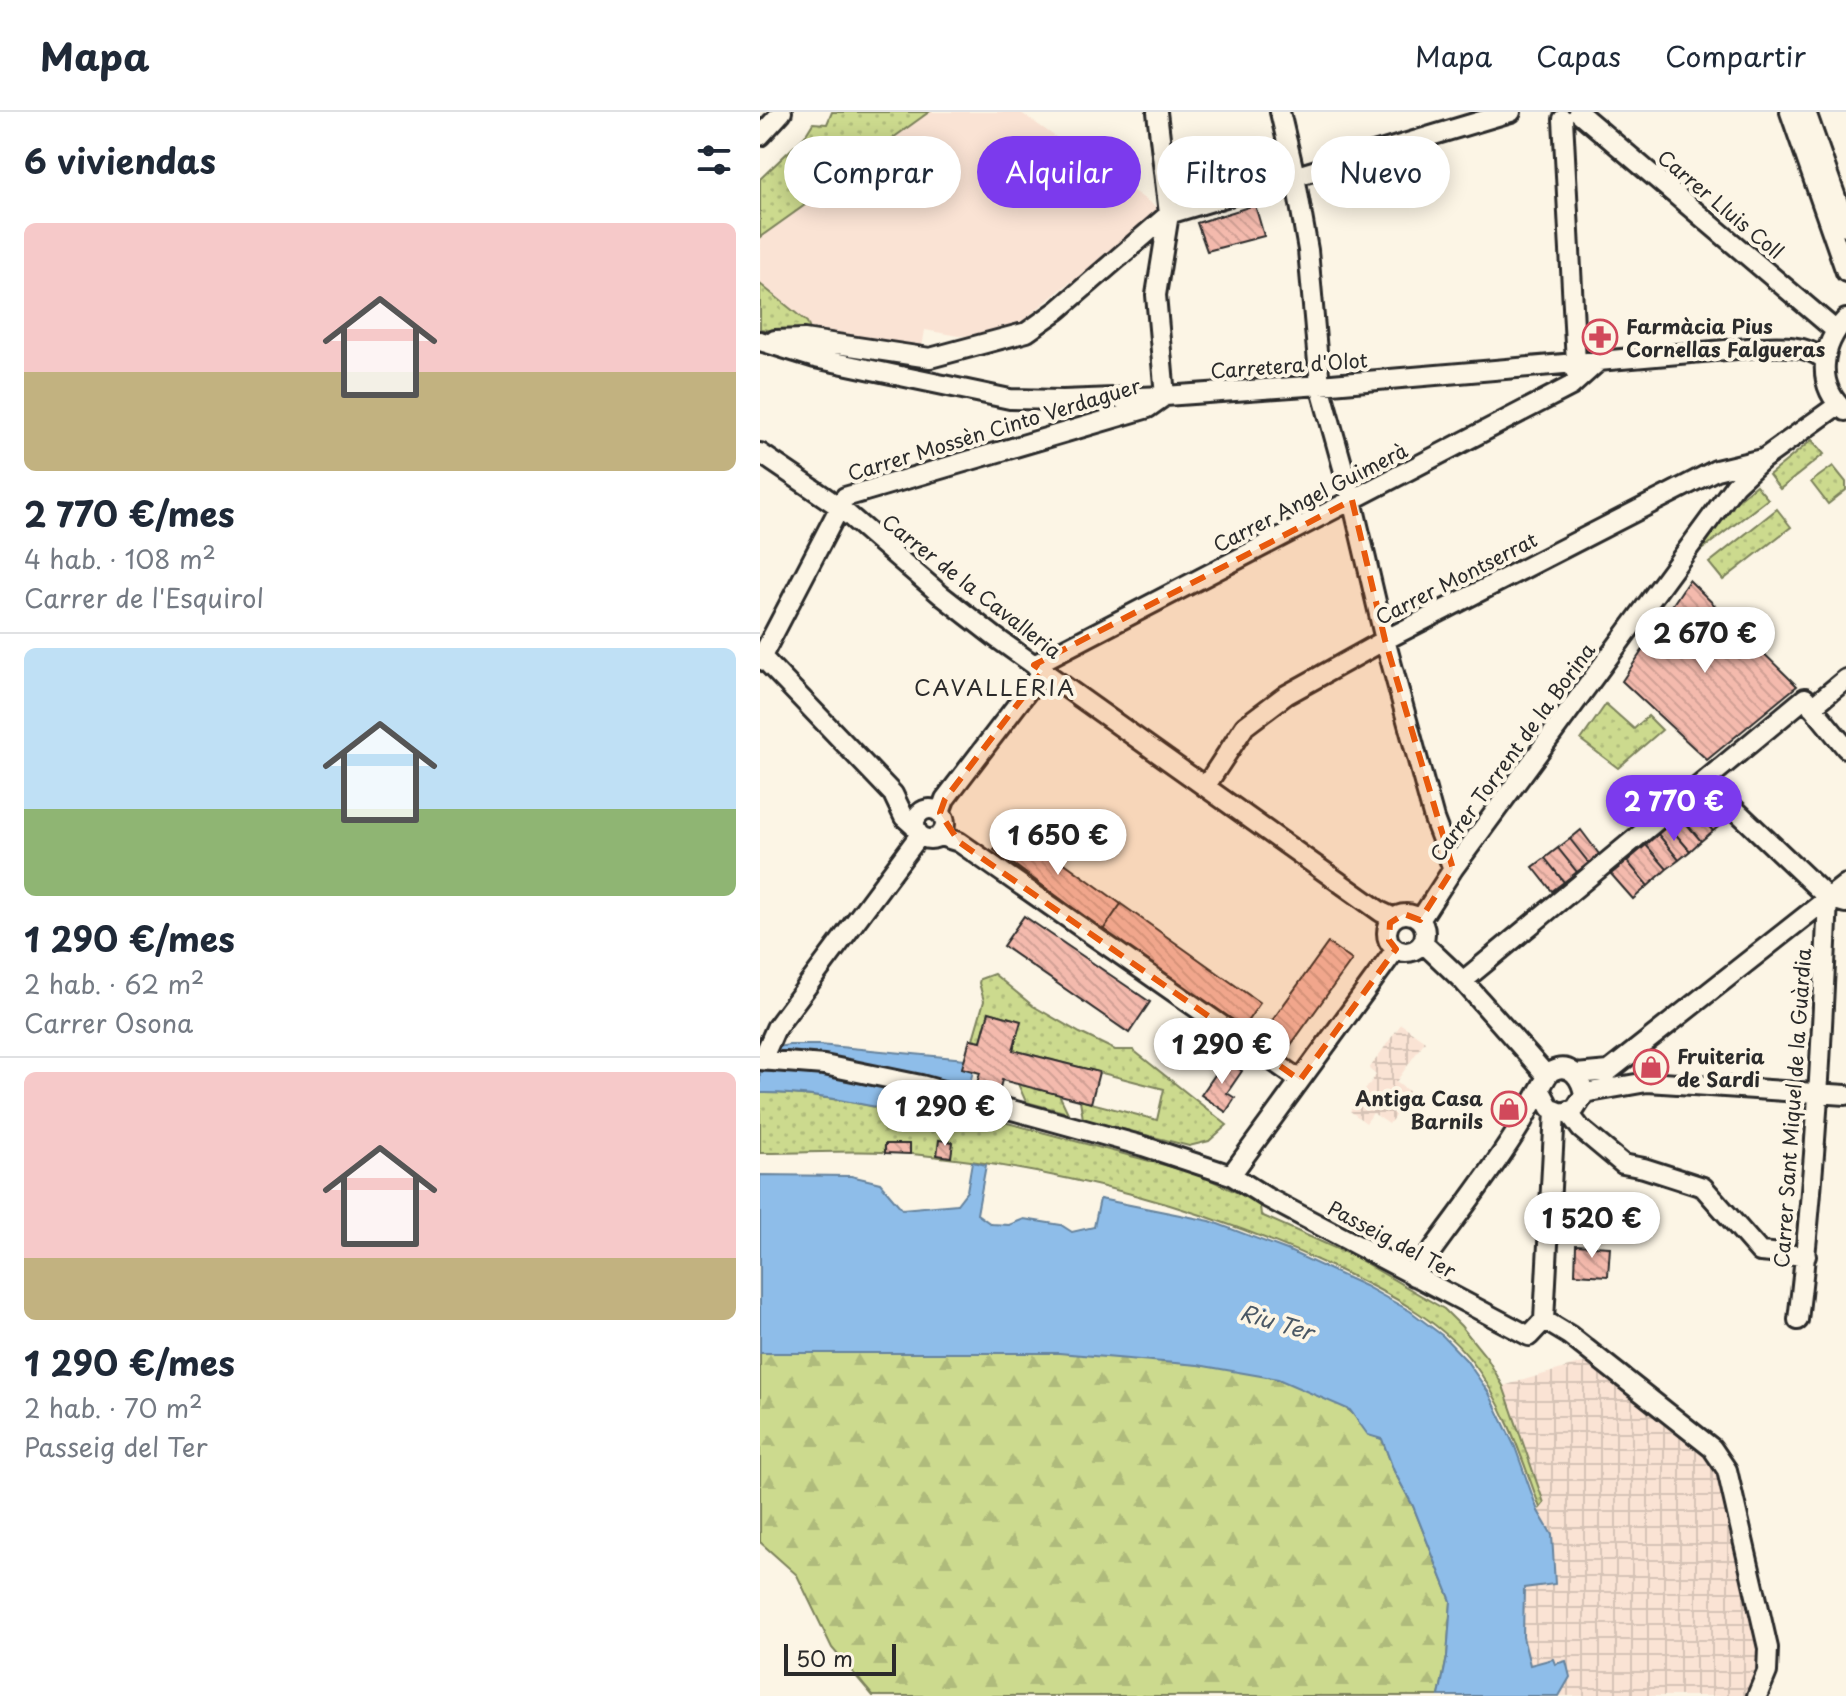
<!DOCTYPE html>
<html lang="es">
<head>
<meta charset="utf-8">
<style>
  body { margin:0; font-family:"Playpen Sans",sans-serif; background:#f6f6f7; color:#1f2937; height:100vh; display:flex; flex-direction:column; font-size:30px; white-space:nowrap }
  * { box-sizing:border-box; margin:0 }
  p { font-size:26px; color:#747a83 }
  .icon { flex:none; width:44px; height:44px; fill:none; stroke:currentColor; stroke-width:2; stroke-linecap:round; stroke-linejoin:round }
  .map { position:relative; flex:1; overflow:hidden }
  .details { display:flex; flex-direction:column; background:#fff; width:760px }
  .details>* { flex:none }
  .top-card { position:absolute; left:24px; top:24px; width:760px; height:72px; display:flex; gap:16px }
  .scale { position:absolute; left:24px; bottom:20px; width:112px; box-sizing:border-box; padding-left:8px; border:4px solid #2b2b2b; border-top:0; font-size:22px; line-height:28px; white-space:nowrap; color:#2b2b2b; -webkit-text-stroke:6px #fcf5e5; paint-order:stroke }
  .price { position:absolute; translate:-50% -68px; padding:0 18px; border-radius:28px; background:#fff; color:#222; font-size:26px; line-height:52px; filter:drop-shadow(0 2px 4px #0008) }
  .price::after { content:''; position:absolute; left:50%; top:48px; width:24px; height:18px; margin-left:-12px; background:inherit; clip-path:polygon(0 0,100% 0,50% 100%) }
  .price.current { background:#7c3aed; color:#fff }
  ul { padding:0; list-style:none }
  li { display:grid; align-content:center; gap:16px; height:424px; padding:0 24px }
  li+li { border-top:2px solid #e0e1e3 }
  li span { display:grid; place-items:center; height:248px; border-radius:12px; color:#555 }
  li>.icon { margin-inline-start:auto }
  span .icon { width:144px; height:144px; fill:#fffc; stroke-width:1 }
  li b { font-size:34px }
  h2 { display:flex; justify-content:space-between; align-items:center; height:96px; padding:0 24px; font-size:34px }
  .tag { padding:0 28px; border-radius:36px; background:#fff; box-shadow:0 4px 20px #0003; font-size:28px; line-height:72px }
  .tag.current { background:#7c3aed; color:#fff }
  header { display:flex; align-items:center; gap:48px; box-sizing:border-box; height:112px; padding:0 40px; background:#fff; border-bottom:2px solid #e0e1e3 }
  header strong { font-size:38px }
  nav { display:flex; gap:44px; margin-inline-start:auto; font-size:28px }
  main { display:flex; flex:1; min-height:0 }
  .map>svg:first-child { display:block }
</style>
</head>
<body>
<header>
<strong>Mapa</strong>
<nav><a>Mapa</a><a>Capas</a><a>Compartir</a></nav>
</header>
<main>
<section class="details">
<h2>6 viviendas<svg class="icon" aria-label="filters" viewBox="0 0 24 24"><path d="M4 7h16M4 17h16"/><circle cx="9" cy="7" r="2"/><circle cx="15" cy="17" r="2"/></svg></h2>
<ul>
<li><span style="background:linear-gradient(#f6c9c9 60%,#c2b280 0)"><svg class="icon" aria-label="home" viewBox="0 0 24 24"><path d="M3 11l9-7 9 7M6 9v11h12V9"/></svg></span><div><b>2 770 €/mes</b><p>4 hab. · 108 m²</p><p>Carrer de l'Esquirol</p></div></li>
<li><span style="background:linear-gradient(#bfe0f5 65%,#8fb573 0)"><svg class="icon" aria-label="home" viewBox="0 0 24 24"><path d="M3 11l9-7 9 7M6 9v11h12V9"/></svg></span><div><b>1 290 €/mes</b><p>2 hab. · 62 m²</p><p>Carrer Osona</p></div></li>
<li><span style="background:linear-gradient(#f6c9c9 75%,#c2b280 0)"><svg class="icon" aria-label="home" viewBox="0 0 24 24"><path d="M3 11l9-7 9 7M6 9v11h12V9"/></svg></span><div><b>1 290 €/mes</b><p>2 hab. · 70 m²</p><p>Passeig del Ter</p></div></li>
</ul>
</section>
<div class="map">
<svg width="1086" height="1584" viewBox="0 0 1086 1584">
  <defs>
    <pattern id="industrial-grid" width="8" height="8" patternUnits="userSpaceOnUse" patternTransform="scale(2)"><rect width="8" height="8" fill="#fae3d4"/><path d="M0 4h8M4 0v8" fill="none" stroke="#d6c3b6"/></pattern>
    <pattern id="green-dots" width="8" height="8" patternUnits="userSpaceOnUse" patternTransform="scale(2)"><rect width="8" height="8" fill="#ccda8e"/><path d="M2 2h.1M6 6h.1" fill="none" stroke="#afbb7b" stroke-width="1.8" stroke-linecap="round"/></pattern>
    <pattern id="forest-firs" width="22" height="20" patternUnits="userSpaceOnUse" patternTransform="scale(2)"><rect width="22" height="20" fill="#ccda8e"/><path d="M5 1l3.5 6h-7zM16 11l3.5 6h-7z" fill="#afbb7b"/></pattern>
    <pattern id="building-back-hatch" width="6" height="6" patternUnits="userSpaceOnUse" patternTransform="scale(2)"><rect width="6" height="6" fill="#f4baad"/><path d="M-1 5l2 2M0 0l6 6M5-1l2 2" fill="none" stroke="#d1a095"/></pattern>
  </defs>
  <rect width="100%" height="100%" fill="#fcf5e5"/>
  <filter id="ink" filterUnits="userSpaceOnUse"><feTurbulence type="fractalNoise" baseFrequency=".0125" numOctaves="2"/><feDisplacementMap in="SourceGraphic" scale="16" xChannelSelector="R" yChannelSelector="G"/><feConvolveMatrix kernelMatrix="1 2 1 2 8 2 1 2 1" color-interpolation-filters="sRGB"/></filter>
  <g filter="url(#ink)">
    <!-- built -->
    <path fill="#fae3d4" d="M169 0H260L399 97 314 171 310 170 260 211 227 223 198 224 165 218 162 236 52 223 47 210 0 172V125L111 46 115 39Z"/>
    <!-- industrial -->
    <path fill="url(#industrial-grid)" d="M641 912 665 929 636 970 651 981 629 1012 613 1001 606 1011 590 999 616 963 609 957Z
      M833 1248 946 1342 961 1365 1001 1537V1549L988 1584H799L810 1565 793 1547 770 1553 763 1525 764 1476 792 1423 778 1399 784 1391 743 1274Z"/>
    <!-- green -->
    <path fill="url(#green-dots)" stroke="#7c825c" stroke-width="2" d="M72 0H169L115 39 111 46 0 125V67L45 24 53 11 67 12Z
      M0 172 47 210 52 223 0 217Z
      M1052 328 1064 342 1020 377 1009 363Z
      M1073 354 1086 370V378L1068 392 1051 370Z
      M996 373 1008 387 940 439 972 393Z
      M1017 397 1031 415 963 468 949 451Z
      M846 592 874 617 888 604 902 618 858 656 821 628Z
      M234 862 273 894 320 921 355 938H373L467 1013 449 1029 429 1034 323 1007 320 988 397 1008 404 977 253 938 260 909 229 900 221 929 213 927 224 889 219 871 220 867Z
      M258 972 299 982 308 1001 266 990Z
      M0 981C53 980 104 993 156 1003L161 983 173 991 438 1062 493 1088 500 1094 501 1103 595 1145 684 1197 701 1214 727 1246 743 1274 784 1391 780 1396C762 1345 744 1291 711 1248 676 1205 626 1180 577 1157 445 1095 297 1056 152 1042 102 1037 50 1041 0 1041Z"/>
    <!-- forest -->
    <path fill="url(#forest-firs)" stroke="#7c825c" stroke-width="2" d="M0 1241C170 1241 346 1229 514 1266 526 1269 583 1292 591 1300 605 1312 601 1321 622 1327L634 1359 653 1394 691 1489 687 1545 679 1584H113L72 1536 37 1463 0 1430Z"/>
    <!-- water -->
    <path fill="#8ebde9" stroke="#66839d" stroke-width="2" d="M29 933H59L195 946 205 947 213 959 209 975 59 944 13 942 12 936Z
      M0 960H53L161 983 157 1003C104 993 53 980 0 981Z
      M212 1050 226 1053 217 1102 231 1112 249 1113 264 1107 301 1113 312 1120 334 1115 340 1087 450 1109 527 1138 605 1174 650 1199 683 1224 706 1248 729 1281 755 1335 778 1399 792 1423 795 1472 764 1476 763 1525 770 1553 793 1547 795 1552 806 1549 810 1565 799 1584H679L687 1545 691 1489 653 1394 634 1359 622 1327 608 1323 590 1298 518 1267 438 1253 299 1241H0V1063L91 1064 120 1071 142 1097 197 1092 207 1079Z"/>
    <!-- building -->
    <path fill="url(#building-back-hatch)" stroke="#2b2b2b" stroke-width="2" d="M495 93 504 124 447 139 437 111Z
      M929 468 1037 574 947 648 862 569Z
      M943 688 963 711 953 719 933 696Z
      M933 696 953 719 941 729 921 705Z
      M920 704 941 729 930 739 908 713Z
      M252 713 361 792 343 818 234 738Z
      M908 713 930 739 919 748 898 722Z
      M821 718 839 742 829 751 810 727Z
      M898 722 919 748 907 757 886 733Z
      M810 727 829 751 817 760 798 736Z
      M886 733 907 757 888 774 867 749Z
      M798 736 817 760 804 770 785 746Z
      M785 746 804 770 792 779 773 755Z
      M867 749 888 774 873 787 851 762Z
      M361 792 500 891 482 917 343 818Z
      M264 804 390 890 369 921 243 834Z
      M568 831 592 848 525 941 501 924Z
      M229 900 261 909 253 938 339 960 331 991 242 968 237 987 214 981 220 961 202 956 210 927 221 929Z
      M466 947 482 959 467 981 475 986 466 1000 441 983Z
      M179 1028 193 1030 191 1045 177 1043Z
      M125 1032H150V1042L125 1041Z
      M816 1133 850 1135 848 1164 815 1162Z"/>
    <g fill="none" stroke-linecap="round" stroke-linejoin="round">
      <!-- minor casing -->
      <g stroke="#2b2b2b" stroke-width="24">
        <path id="minor" d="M520 0 535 64 548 138 560 273 592 388 625 528 674 707 693 757
          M818 0 1075 218
          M1030 0 1086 160
          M1046 0 1086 114
          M803 7 816 251 815 259
          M0 24 22 0
          M15 228 44 227 170 246 267 220 298 198 409 102 751 0
          M0 229 55 246 250 287 303 288 405 284 560 273 1000 235C1023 234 1045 233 1064 247
          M1085 299C1055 273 1061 233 1086 207
          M0 341 78 394 181 483 235 525 621 800 634 806
          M0 543 133 682 144 705 154 714
          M0 548 85 385 388 296 405 284 396 183 409 102 397 0
          M274 553 811 274 840 248
          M1052 595 1086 567
          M945 669 1068 786 1086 791
          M445 675 485 614 526 583 625 528 956 358 1002 347
          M155 712a15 15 0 1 1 30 0a15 15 0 1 1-30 0Z
          M180 701 185 687 283 559
          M180 724 199 730 540 968
          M627 821a19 19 0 1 1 38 0a19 19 0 1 1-38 0Z
          M660 808 693 757 975 373 1003 347 1078 293
          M663 831 703 869 787 964
          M703 869 1045 586 1086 636
          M0 948 64 953 161 973 383 1034 471 1063 506 1085 769 1224 784 1208 809 1223 952 1336 967 1358 1008 1536 1007 1560 997 1584
          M2 948 16 916 159 724
          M816 962 849 959 1086 772
          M824 981 887 970 1086 983
          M808 1000 821 1017 863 1052 884 1056 943 1075 1000 1140 1046 1144
          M471 1063 636 837
          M654 1164C689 1113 729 1065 761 1012 766 1003 787 962 792 959 811 949 822 968 824 983L815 997 802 1001 790 996 781 979
          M784 1208 795 999
          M1038 1208C1055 1068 1062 927 1068 786"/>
      </g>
      <!-- minor -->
      <use href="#minor" stroke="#fcf5e5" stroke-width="18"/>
    </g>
  </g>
  <!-- marked area -->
  <path fill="#e8590c" fill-opacity="0.2" stroke="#e8590c" stroke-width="6" stroke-dasharray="16 10" stroke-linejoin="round" d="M592 388 625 528 693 757 660 808 644 802 630 811 629 828 636 837 540 968 199 730 180 701 185 687 283 559 274 553Z"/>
  <!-- icons -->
  <defs>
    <g id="pharmacy-ring" transform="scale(1.8)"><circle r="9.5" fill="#fcf5e5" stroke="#d1495b" stroke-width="1.5"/><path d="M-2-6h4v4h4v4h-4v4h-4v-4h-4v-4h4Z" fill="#d1495b"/></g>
    <g id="shop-ring" transform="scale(1.8)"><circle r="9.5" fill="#fcf5e5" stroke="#d1495b" stroke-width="1.5"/><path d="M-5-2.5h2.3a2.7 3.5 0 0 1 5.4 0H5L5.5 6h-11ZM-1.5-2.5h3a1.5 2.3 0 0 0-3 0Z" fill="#d1495b"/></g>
  </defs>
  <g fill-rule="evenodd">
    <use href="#pharmacy-ring" x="840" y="225"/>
    <use href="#shop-ring" x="891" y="955"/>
    <use href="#shop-ring" x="749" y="997"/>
  </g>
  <g text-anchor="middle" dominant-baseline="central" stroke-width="8" stroke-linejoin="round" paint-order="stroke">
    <!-- street labels -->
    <g font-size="20" fill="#2b2b2b" stroke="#fcf5e5">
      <text transform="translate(961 92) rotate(40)">Carrer Lluis Coll</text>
      <text transform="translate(529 253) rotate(-4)">Carretera d'Olot</text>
      <text transform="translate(234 317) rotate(-17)">Carrer Mossèn Cinto Verdaguer</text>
      <text transform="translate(550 385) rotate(-27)">Carrer Angel Guimerà</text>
      <text transform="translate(696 466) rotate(-27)">Carrer Montserrat</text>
      <text transform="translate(212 474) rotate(38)">Carrer de la Cavalleria</text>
      <text transform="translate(752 640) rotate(-54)">Carrer Torrent de la Borina</text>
      <text transform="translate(1032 996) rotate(-86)">Carrer Sant Miquel de la Guàrdia</text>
      <text transform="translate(632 1127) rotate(28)">Passeig del Ter</text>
    </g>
    <!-- poi labels -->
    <g font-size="20" font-weight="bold" fill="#2b2b2b" stroke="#fcf5e5" text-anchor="start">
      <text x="866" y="214">Farmàcia Pius<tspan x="866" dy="23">Cornellas Falgueras</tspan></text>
      <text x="917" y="944">Fruiteria<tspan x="917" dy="23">de Sardi</tspan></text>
      <text x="723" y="986" text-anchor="end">Antiga Casa<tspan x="723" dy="23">Barnils</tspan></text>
    </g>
    <!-- neighbourhood labels -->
    <g font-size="22" letter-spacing="2" fill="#2b2b2b" stroke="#fcf5e5">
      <text x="235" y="574">CAVALLERIA</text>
    </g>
    <!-- water labels -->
    <g font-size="22" font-style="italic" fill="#495764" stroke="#fcf5e5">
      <text transform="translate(517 1209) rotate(17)">Riu Ter</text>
    </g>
  </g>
</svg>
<div class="scale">50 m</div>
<b class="price" style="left:945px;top:563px">2 670 €</b>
<b class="price current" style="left:914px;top:731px">2 770 €</b>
<b class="price" style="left:298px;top:765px">1 650 €</b>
<b class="price" style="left:462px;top:974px">1 290 €</b>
<b class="price" style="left:185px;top:1036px">1 290 €</b>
<b class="price" style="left:832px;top:1148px">1 520 €</b>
<div class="top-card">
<a class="tag">Comprar</a>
<a class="tag current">Alquilar</a>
<a class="tag">Filtros</a>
<a class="tag">Nuevo</a>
</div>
</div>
</main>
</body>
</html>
